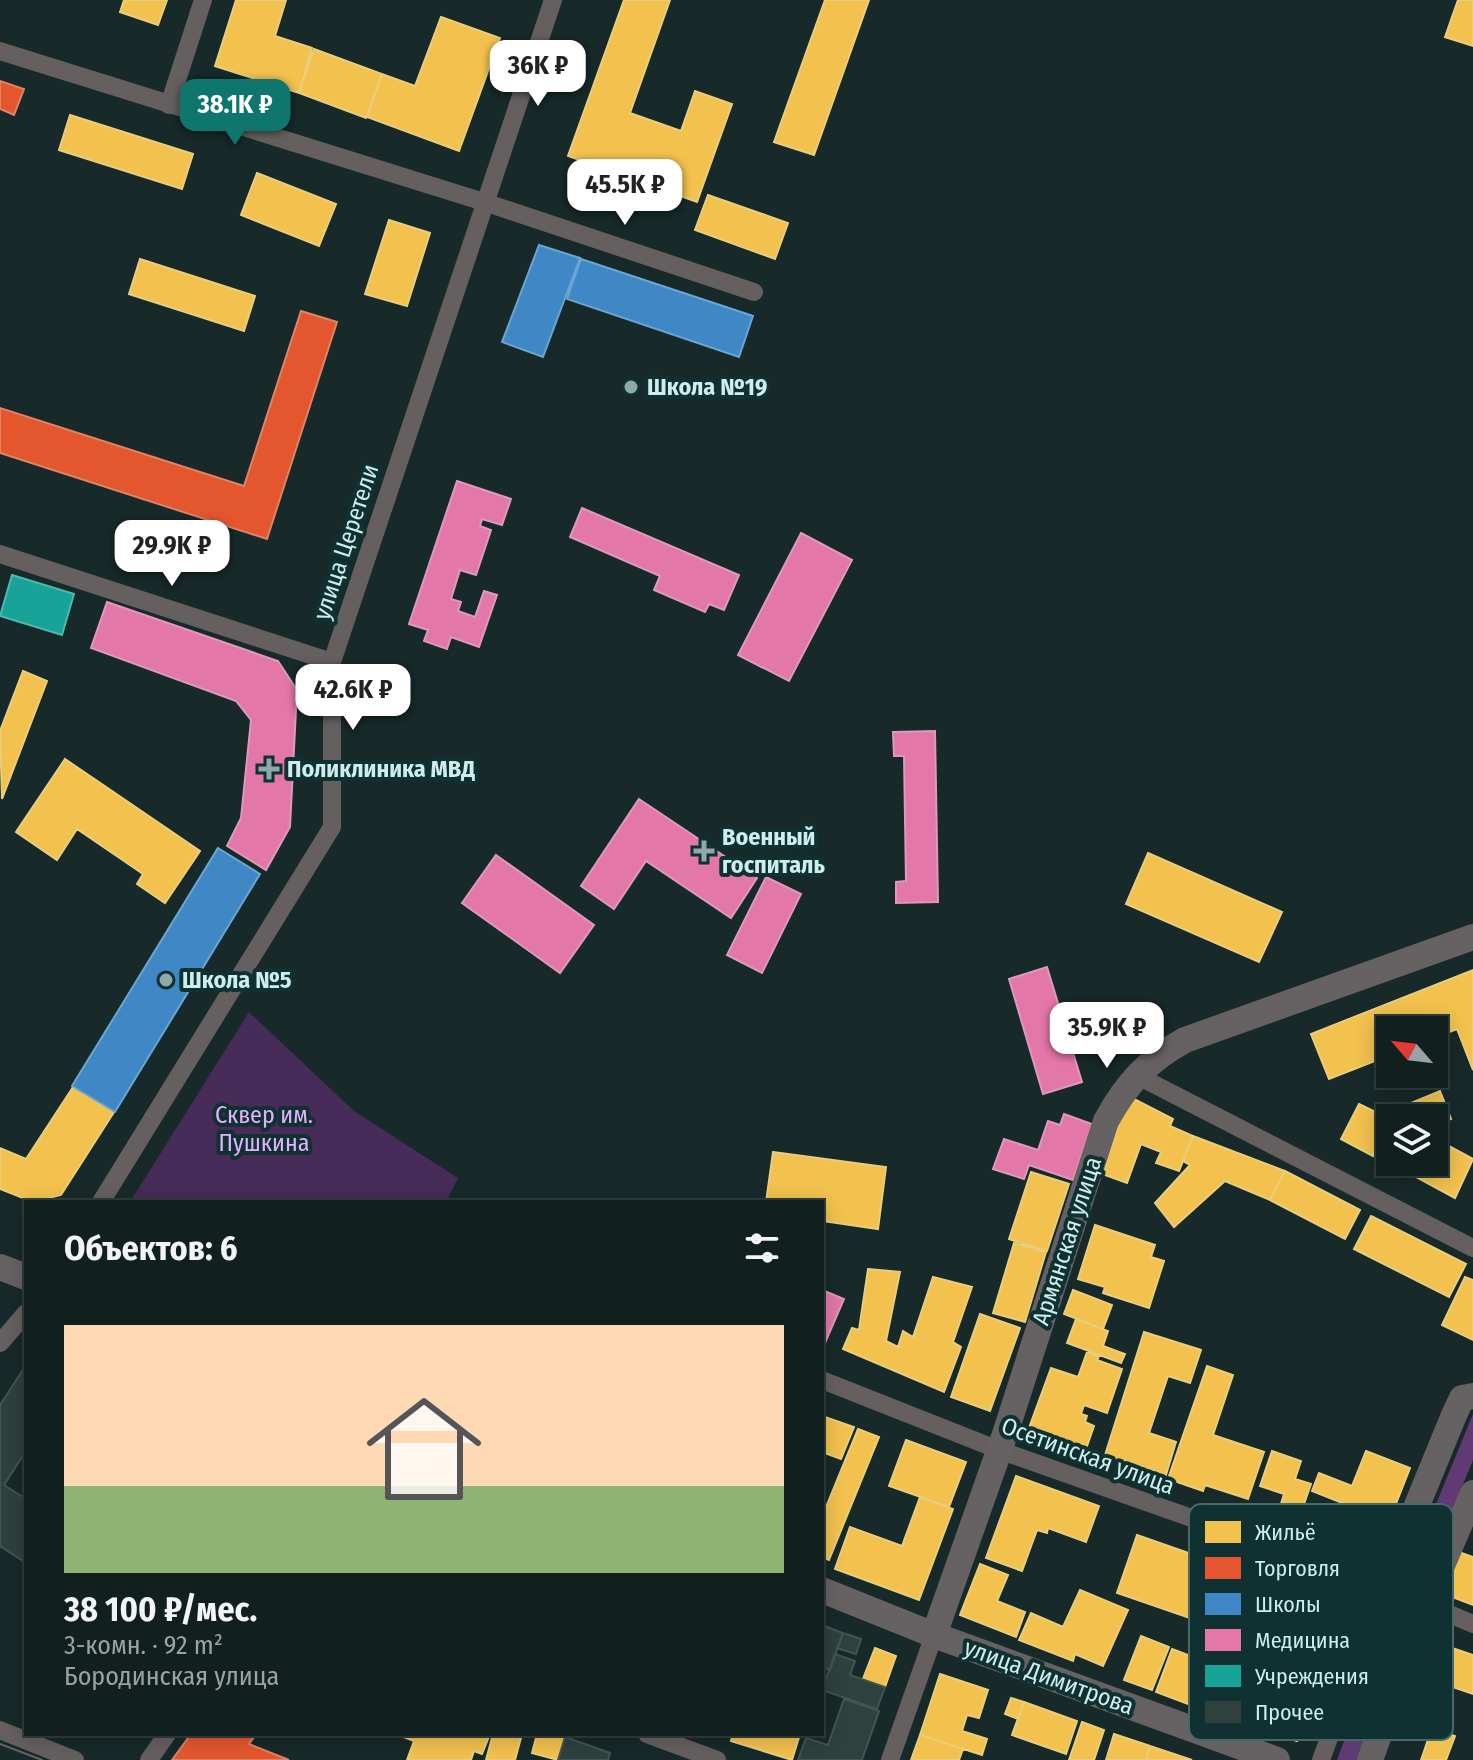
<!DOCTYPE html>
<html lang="ru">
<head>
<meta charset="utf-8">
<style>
  body { margin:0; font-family:"Fira Sans Condensed",sans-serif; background:#1e2c2c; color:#f1f3f6; height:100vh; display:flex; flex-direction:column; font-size:30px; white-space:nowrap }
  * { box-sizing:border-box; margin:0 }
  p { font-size:26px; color:#9ca2a4 }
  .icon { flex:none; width:44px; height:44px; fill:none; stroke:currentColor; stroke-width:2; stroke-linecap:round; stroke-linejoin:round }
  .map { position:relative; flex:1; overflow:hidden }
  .drawer { position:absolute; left:24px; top:1200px; width:800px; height:536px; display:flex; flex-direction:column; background:#111f1f; border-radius:0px; box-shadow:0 4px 20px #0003,0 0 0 2px #303d3d }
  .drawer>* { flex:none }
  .needle { width:52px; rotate:298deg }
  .buttons { position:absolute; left:1376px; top:1016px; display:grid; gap:16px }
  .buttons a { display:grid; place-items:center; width:72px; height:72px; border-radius:0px; background:#111f1f; box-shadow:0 4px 20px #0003,0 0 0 2px #303d3d; font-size:40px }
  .price { position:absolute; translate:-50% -68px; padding:0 18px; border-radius:16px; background:#fff; color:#222; font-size:26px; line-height:52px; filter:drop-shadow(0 2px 4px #0008) }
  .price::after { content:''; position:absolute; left:50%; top:48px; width:24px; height:18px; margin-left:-12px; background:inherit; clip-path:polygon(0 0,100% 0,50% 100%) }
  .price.selected { background:#0f766e; color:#fff }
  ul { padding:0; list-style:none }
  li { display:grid; align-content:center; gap:16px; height:424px; padding:0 40px }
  li span { display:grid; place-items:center; height:248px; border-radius:0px; color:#555 }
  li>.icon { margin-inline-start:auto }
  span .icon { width:144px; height:144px; fill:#fffc; stroke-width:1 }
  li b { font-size:34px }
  h2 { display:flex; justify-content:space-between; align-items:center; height:96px; padding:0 40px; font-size:34px }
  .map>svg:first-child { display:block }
</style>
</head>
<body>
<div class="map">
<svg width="1473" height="1760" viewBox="0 0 1473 1760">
  <rect width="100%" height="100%" fill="#172929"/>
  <!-- green -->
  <path fill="#472b58" d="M249 1012 354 1111 458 1178 446 1202H130Z"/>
  <!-- forest -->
  <path fill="#603a74" d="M1473 1414V1460L1418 1593 1402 1587Z
    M1396 1599 1413 1605 1357 1760H1337Z"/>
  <!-- homes -->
  <path fill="#f2c14e" stroke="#e8ce7d" stroke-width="2" d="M124 0H167L158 25 120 12Z
    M236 0H286L275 36 312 48 299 93 215 66Z
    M624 0H670L630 113 681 131 695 91 732 104 697 202 568 156Z
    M825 0H869L814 155 774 142Z
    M1458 0H1473V46L1445 37Z
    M441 17 500 38 459 151 367 117 382 74 415 86Z
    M314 49 382 74 366 118 299 93Z
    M70 115 193 154 182 189 59 150Z
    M257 173 336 204 319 246 241 215Z
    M708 195 788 223 775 259 695 230Z
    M389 220 430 233 407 306 365 294Z
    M140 259 255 296 244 331 129 294Z
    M23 671 47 681 2 799 0 731Z
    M65 759 200 851 165 903 137 884 143 874 77 829 57 860 16 832Z
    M1148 853 1282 912 1259 962 1126 904Z
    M1473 970V1070L1457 1029 1434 1038V1030H1390V1055L1329 1079 1311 1034Z
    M73 1087 114 1112 61 1195 33 1202 0 1189V1148L26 1159Z
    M1440 1091 1451 1119 1434 1126V1118H1417L1411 1103Z
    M1132 1098 1173 1119 1170 1126 1193 1136 1179 1171 1156 1163 1161 1152 1141 1144 1127 1183 1102 1174 1127 1101Z
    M1359 1104 1390 1119 1373 1156 1341 1139Z
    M1193 1136 1285 1171 1270 1200 1225 1181 1174 1227 1155 1203 1190 1165 1183 1161Z
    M1434 1138 1473 1159 1455 1198 1390 1163 1434 1162Z
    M773 1152 886 1167 878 1229 822 1221V1202H766Z
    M1285 1171 1360 1210 1345 1239 1270 1200Z
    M1031 1172 1069 1184 1047 1251 1009 1239Z
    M1371 1216 1466 1264 1449 1297 1354 1249Z
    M1095 1225 1155 1245 1151 1257 1164 1261 1149 1308 1103 1293 1105 1287 1078 1279Z
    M1014 1243 1046 1252 1025 1322 993 1313Z
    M868 1269 900 1272 886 1341 898 1347 903 1331 913 1337 933 1277 972 1287 953 1342 961 1347 944 1392 843 1349 852 1328 859 1330Z
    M1465 1277 1473 1280V1340L1442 1325Z
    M1073 1290 1112 1305 1103 1329 1064 1314Z
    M980 1314 1020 1328 990 1411 951 1397Z
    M1076 1319 1108 1331 1103 1346 1125 1354 1121 1363 1067 1343Z
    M1144 1332 1201 1350 1190 1383 1168 1376 1149 1433 1176 1442 1166 1475 1105 1455Z
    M1087 1352 1099 1356 1097 1360 1122 1369 1107 1413 1084 1405 1081 1414 1087 1416 1085 1422 1094 1426 1086 1449 1029 1428 1051 1368 1078 1377Z
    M1207 1366 1233 1375 1213 1435 1264 1452 1248 1499 1205 1485 1203 1491 1168 1479Z
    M822 1416 854 1427 841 1459 822 1452Z
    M858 1429 879 1437 829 1560 822 1557V1517Z
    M906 1440 966 1462 949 1507 889 1486Z
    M1272 1451 1301 1461 1295 1479 1311 1484 1296 1527 1276 1520 1284 1494 1260 1486Z
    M1366 1451 1410 1468 1377 1552 1368 1558 1314 1537 1326 1505 1352 1515 1355 1508 1312 1491 1319 1473 1352 1486Z
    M1016 1476 1099 1506 1086 1542 1048 1528 1047 1533 1037 1530 1022 1571 986 1558Z
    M920 1497 953 1509 919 1600 835 1569 850 1527 902 1546Z
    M1137 1535 1229 1567 1210 1625 1117 1593Z
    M1456 1551 1473 1557V1605L1439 1592Z
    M980 1564 1008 1575 997 1601 1025 1612 1016 1637 960 1615Z
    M1080 1590 1128 1610 1103 1666 1075 1654 1073 1661 1019 1640 1031 1613 1063 1627Z
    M1141 1636 1169 1647 1152 1690 1124 1680Z
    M1423 1638 1473 1655V1694L1450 1686 1437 1724 1398 1710Z
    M875 1648 896 1656 885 1687 863 1679Z
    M1172 1649 1212 1664 1196 1707 1156 1692Z
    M940 1674 988 1690 979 1718 967 1715 962 1731 987 1739 982 1755 920 1735Z
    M1281 1679 1319 1692 1297 1741 1271 1733 1282 1701 1274 1698Z
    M1011 1698 1024 1702 1018 1719 1005 1714Z
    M1024 1702 1077 1721 1066 1754 1012 1735Z
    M1082 1722 1104 1730 1094 1760H1069Z
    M1432 1728 1455 1736 1446 1760H1421Z
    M396 1734H490L482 1754 474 1751 471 1760H407L414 1741Z
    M493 1734H522L515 1760H486Z
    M537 1734 565 1737 558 1760 532 1753Z
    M733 1734H800L792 1760 731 1741Z
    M1114 1734 1150 1746 1146 1760H1106Z
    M920 1735 963 1749 959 1760H911Z
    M1150 1746 1192 1760H1146Z"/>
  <!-- shops -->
  <path fill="#e4572e" stroke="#de8467" stroke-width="2" d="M0 81 24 89 14 115 0 109Z
    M301 311 337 322 267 539 0 453V408L244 486Z
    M191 1734H256L249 1744 289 1760H172Z"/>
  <!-- schools -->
  <path fill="#3f88c5" stroke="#6aa6d1" stroke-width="2" d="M539 245 580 258 543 357 502 342Z
    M581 259 753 316 739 357 567 299Z
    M218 848 260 874 115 1112 72 1086Z"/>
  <!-- health -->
  <path fill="#e377a8" stroke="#dd9abc" stroke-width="2" d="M457 481 511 499 502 525 482 519 480 526 491 530 476 575 460 570 451 599 461 602 458 611 475 617 484 591 497 595 479 647 451 637 447 649 424 641 428 630 409 624Z
    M582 508 739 575 724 610 709 604 705 612 654 590 660 576 570 537Z
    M801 533 852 560 789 681 738 655Z
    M107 602 278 661 297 690 290 827 266 870 227 846 241 818 251 720 236 701 91 648Z
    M935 731 938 902 896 903V882L906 881 904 756H894L893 732Z
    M639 799 757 878 731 918 646 861 614 909 581 886Z
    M496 855 594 925 560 973 462 903Z
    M766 877 801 894 762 973 727 955Z
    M1047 967 1082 1082 1043 1094 1009 979Z
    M1064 1114 1092 1124 1073 1180 1029 1165 1024 1179 993 1169 1004 1139 1038 1150 1048 1121 1060 1125Z
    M822 1290 844 1299 825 1343 822 1342Z"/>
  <!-- public -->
  <path fill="#17a398" stroke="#4eb9b1" stroke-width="2" d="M12 575 74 594 62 635 0 616Z"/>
  <!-- building -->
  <path fill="#2e413e" stroke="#425552" stroke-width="2" d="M26 1365V1451L4 1485 26 1499V1563L0 1546V1405Z
    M822 1625 843 1633 830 1670 822 1667Z
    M843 1633 861 1639 856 1654 837 1648Z
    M835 1654 855 1661 850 1675 885 1687 877 1709 822 1690Z
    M844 1699 879 1711 862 1760H798L806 1738 828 1745Z
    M565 1737 610 1753 608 1760H558Z"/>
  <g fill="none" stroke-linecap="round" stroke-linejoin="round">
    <!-- street -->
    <path stroke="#655f60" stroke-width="18" d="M0 51 484 202 754 292
      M169 105 203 0
      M0 554 332 662
      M1136 1075 1473 1248
      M101 1202 332 827V662L553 0
      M0 1343 26 1313
      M822 1380 999 1450 1384 1586 1473 1624
      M0 1730 75 1760
      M647 1734 717 1760
      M149 1760 167 1734
      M890 1760 934 1635
      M1321 1760 1384 1586"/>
    <!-- secondary -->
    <path stroke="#666162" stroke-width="26" d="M0 1267 26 1277
      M1384 1586 1454 1415 1462 1398 1473 1396
      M822 1590 934 1635 1277 1760
      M934 1635 1005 1434 1106 1121C1126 1084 1148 1060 1185 1040L1473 937
      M1370 1760 1426 1603 1473 1493"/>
    <!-- tram -->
    <path stroke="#626566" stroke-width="2" d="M0 1744 42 1760"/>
  </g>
  <!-- markers -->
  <g fill="#8fa8a8" stroke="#0f3131" stroke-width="3">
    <circle cx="631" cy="387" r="8"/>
    <path d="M265 757h8v8h8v8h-8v8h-8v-8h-8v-8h8z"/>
    <path d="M700 839h8v8h8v8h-8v8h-8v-8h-8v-8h8z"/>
    <circle cx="166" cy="980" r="8"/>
  </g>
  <g text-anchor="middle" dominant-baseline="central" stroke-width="8" stroke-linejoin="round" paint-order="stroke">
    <!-- poi labels -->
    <g font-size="24" font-weight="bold" fill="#cfedec" stroke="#0f3131" text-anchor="start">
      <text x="647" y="387">Школа №19</text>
      <text x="287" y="769">Поликлиника МВД</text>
      <text x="722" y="837">Военный<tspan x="722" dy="28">госпиталь</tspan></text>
      <text x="182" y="980">Школа №5</text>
    </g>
    <!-- street labels -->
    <g font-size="24" fill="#cfedec" stroke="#0f3131">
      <text transform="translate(346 542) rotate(-72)">улица Церетели</text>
      <text transform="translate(1067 1241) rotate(-72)">Армянская улица</text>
      <text transform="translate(1088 1456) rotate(20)">Осетинская улица</text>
      <text transform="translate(1049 1677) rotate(20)">улица Димитрова</text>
    </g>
    <!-- park labels -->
    <g font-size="24" fill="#e4b1fd" stroke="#0f3131">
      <text x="264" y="1115">Сквер им.<tspan x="264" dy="28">Пушкина</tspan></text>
    </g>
  </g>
  <!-- legend -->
  <rect x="1189" y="1504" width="264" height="236" rx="12" fill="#0f3131" stroke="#496969" stroke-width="2"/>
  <rect x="1205" y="1521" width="36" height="22" fill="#f2c14e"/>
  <rect x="1205" y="1557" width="36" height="22" fill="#e4572e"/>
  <rect x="1205" y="1593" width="36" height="22" fill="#3f88c5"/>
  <rect x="1205" y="1629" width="36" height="22" fill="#e377a8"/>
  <rect x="1205" y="1665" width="36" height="22" fill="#17a398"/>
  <rect x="1205" y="1701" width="36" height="22" fill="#2e413e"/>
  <g font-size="22" fill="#cfedec">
    <text x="1255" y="1540">Жильё</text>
    <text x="1255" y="1576">Торговля</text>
    <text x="1255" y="1612">Школы</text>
    <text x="1255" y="1648">Медицина</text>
    <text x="1255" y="1684">Учреждения</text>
    <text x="1255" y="1720">Прочее</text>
  </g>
</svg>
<div class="buttons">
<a><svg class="needle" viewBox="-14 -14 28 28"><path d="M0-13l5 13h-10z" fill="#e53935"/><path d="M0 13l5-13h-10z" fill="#9ca2a4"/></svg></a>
<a><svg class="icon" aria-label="layers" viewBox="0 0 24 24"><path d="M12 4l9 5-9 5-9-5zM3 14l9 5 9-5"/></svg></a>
</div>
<b class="price" style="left:538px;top:108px">36K ₽</b>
<b class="price selected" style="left:235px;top:147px">38.1K ₽</b>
<b class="price" style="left:625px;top:227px">45.5K ₽</b>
<b class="price" style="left:172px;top:588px">29.9K ₽</b>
<b class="price" style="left:353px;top:732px">42.6K ₽</b>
<b class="price" style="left:1107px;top:1070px">35.9K ₽</b>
<section class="drawer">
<h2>Объектов: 6<svg class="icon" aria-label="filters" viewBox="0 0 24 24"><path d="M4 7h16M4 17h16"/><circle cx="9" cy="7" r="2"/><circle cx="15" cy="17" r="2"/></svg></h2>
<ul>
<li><span style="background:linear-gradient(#ffd9b3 65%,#8fb573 0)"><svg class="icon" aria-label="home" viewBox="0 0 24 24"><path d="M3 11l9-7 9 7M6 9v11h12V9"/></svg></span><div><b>38 100 ₽/мес.</b><p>3-комн. · 92 m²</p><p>Бородинская улица</p></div></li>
</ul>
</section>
</div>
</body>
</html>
